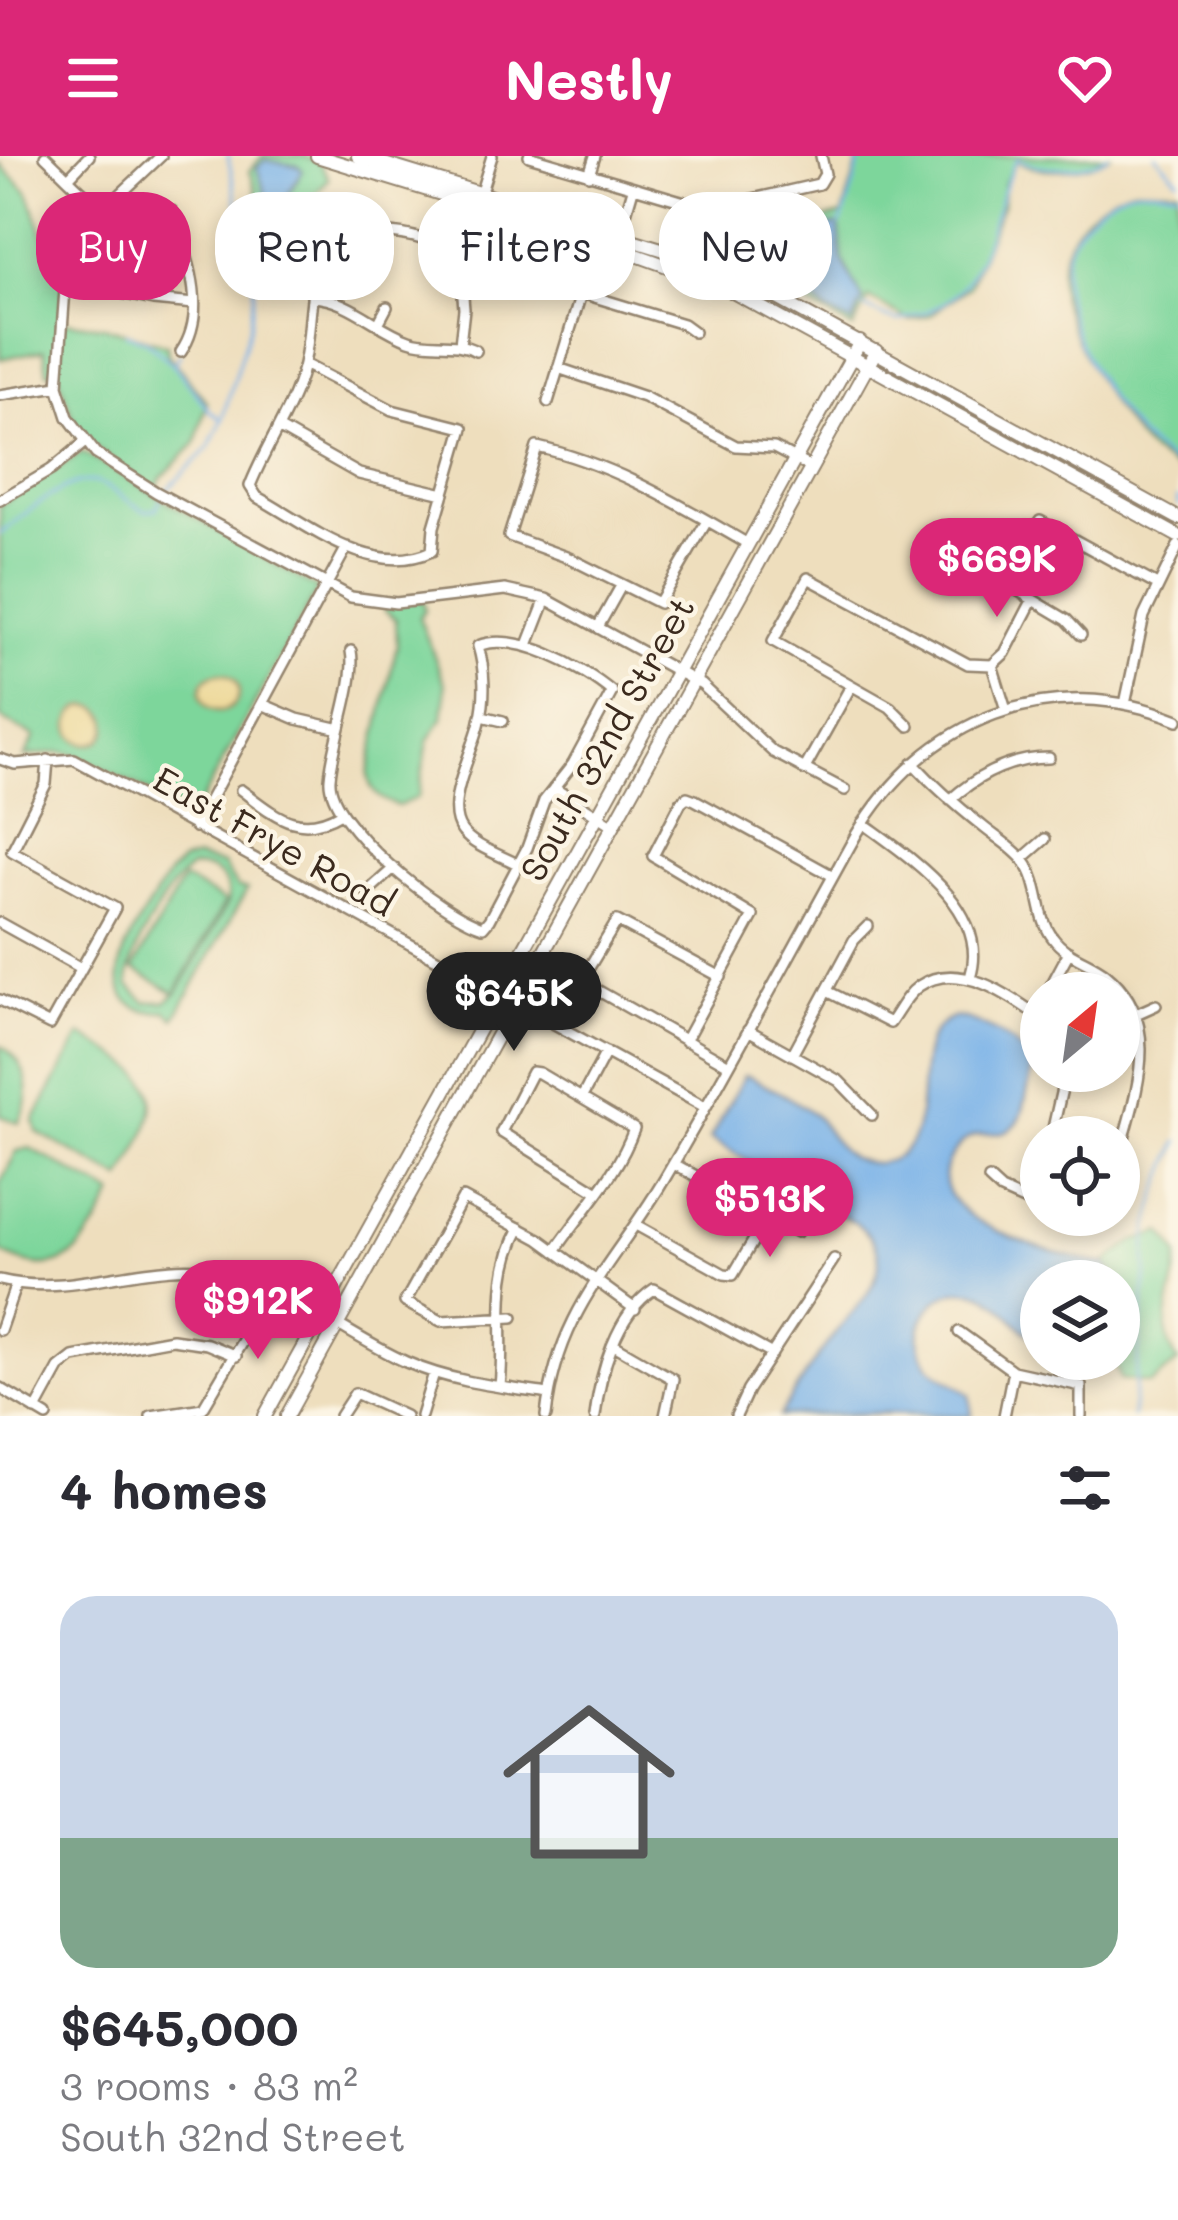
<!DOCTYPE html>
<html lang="en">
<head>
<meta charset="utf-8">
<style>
  body { margin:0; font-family:Mali,sans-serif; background:#f2f2f3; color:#2b2b33; height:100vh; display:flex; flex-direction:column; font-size:45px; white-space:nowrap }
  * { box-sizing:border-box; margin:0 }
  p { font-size:39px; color:#7c7c81 }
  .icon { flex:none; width:66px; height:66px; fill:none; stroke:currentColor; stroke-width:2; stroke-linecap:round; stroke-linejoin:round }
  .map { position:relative; height:1260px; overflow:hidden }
  .drawer { display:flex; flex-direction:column; background:#fff; flex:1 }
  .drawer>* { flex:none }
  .guide { position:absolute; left:36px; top:36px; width:1107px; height:108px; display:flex; gap:24px }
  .needle { width:78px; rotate:29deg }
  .controls { position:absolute; left:1020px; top:816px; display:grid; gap:24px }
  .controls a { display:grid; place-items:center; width:120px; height:120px; border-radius:50%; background:#fff; box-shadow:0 6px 18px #0003; font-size:60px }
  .price { position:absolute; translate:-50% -102px; padding:0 27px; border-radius:42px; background:#db2777; color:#fff; font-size:39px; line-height:78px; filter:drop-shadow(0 3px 6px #0008) }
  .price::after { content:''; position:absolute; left:50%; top:72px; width:36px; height:27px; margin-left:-18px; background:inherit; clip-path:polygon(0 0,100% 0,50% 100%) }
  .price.active { background:#222; color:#fff }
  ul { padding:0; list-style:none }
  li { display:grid; align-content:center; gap:24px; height:636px; padding:0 60px }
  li+li { border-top:3px solid #e1e1e2 }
  li span { display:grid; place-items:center; height:372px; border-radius:36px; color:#555 }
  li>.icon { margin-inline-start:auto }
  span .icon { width:216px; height:216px; fill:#fffc; stroke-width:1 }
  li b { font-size:51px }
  h2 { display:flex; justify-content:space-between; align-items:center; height:144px; padding:0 60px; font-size:51px }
  .chip { padding:0 42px; border-radius:48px; background:#fff; box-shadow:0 6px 18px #0003; font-size:42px; line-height:108px }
  .chip.active { background:#db2777; color:#fff }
  header { display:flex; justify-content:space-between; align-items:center; height:156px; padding:0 60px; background:#db2777; color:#fff; font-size:54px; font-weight:800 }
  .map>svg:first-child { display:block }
</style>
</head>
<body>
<header><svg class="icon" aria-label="menu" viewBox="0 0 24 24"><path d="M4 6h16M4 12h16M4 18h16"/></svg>Nestly<svg class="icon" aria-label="heart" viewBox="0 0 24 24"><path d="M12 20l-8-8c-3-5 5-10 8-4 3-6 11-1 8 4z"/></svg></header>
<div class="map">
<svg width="1178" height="1260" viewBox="0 0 1178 1260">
  <rect width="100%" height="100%" fill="#fcf5e5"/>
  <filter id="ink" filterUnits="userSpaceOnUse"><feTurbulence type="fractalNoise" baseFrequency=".00833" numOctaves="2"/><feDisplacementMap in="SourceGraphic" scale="24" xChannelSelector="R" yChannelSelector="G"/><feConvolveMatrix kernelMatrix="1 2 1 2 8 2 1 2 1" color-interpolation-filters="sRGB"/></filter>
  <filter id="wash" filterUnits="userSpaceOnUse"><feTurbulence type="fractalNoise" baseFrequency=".004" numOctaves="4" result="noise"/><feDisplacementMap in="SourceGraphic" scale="48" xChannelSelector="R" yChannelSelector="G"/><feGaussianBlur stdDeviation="2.7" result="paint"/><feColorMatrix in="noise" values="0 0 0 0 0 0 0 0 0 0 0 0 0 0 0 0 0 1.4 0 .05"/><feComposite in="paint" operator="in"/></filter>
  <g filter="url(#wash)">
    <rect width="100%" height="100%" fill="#eedebd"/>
    <!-- green -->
    <path fill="#7dd69b" stroke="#5c805c" stroke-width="3" fill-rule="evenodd" d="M262 0H303L319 6 329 23 279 78 256 75 253 64 260 48 250 15Z
      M860 0H1109C1085 16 1042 18 1017 5L1004 28 1003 47 969 130 930 159 908 164 869 142 853 173 761 123 711 102 713 89 843 59Z
      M0 8 28 36 54 106 66 119 61 165 103 170 167 189 168 199 207 246 196 287 160 323 156 336 79 280 57 216H47L44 194 0 203Z
      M1134 32 1178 33V315C1168 307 1157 301 1147 293 1118 266 1061 168 1060 128 1059 101 1072 70 1094 54 1106 44 1119 35 1134 32Z
      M82 296 318 433 193 659 77 599 60 596 25 601 35 581 0 562V349Z
      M423 444 425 454 419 461 445 528V545L443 561 428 585 418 641 398 650C381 644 370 638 368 618L397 489 396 463 385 455 387 447Z
      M197 702 223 709 237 731 247 734 175 862 166 855C153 857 141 856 130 847 96 817 151 748 169 718L182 706ZM191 712C215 709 231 723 227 748L178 836 165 846H146L129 830C122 807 169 724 191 712Z
      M183 723 225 746 175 837 133 813Z
      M81 879C167 926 169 938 122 1023L37 976 34 964Z
      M0 889C28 907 35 938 19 967L0 960Z
      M30 992 114 1039C85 1092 65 1131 0 1096V1027L17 995Z
      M1163 1076C1168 1084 1176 1092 1178 1101 1178 1132 1153 1171 1178 1206L1150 1228 1120 1223 1114 1203H1119L1122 1131 1105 1107 1134 1085Z"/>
    <!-- sand -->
    <path fill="#eeda9e" stroke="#94825e" stroke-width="3" d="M201 536a19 19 0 1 1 38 0a19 19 0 1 1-38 0Z
      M70 569a19 19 0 1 1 38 0a19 19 0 1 1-38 0Z"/>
    <!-- water -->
    <path fill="#77b1e8" stroke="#596e83" stroke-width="3" d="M265 4 298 10 303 15 283 46 270 51 257 12Z
      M825 69 839 70 842 104 863 144 852 167 828 156 800 133 728 99C743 80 764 86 785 82 799 80 811 72 825 69Z
      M956 861C979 865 1023 886 1030 910 1033 920 1029 928 1027 937 1024 949 1023 963 1013 971 999 983 978 972 962 987 889 1059 1064 1101 1106 1108L1119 1125H1041V1185C1016 1175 1006 1147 982 1138 942 1121 904 1168 926 1205 936 1222 957 1226 970 1239L972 1260 886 1257 779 1260C796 1233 813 1206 833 1180 847 1161 870 1141 877 1118 883 1097 873 1080 857 1068L710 983 744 920 750 921C770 932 795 943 813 958 830 972 835 996 857 1004 869 1008 882 1008 893 1003 945 978 896 879 956 861Z"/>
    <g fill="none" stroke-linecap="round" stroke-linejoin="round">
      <!-- stream -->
      <path stroke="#77b1e8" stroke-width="3" d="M1156 0 1178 23
        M1178 35C1163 35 1146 31 1131 34 1115 37 1096 53 1085 65 1031 122 1094 227 1135 275 1147 289 1164 300 1178 312
        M839 70C846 59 858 14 860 0
        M863 151C874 154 887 164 898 165 900 165 913 160 915 159 990 141 986 59 1017 3 1041 15 1085 15 1108 0
        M126 177 146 185 173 208
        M180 198 174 209 210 255 222 264
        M165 336 209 292 222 264 250 169 254 135 228 0
        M1178 342V349
        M0 378C20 362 67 320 94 326 112 330 129 348 146 355L156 353 160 344
        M1132 1260 1147 1113C1141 1072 1163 1024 1178 986"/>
    </g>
  </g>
  <g filter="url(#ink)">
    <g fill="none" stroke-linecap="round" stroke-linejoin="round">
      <!-- minor casing -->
      <g stroke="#94846e" stroke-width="14">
        <path id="minor" d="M45 0C90 43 111 73 180 72
          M161 0 93 64 79 85 66 119 58 230 68 261 96 298 156 336 351 441 396 447 505 434 546 443 702 529 773 596 845 634
          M529 0 688 47H735L819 28 825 18 821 0
          M589 19 595 0
          M68 22 89 0
          M172 55C186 98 210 154 181 196
          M65 125 153 144 194 148
          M552 128 683 168 694 176
          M581 138 614 99 633 33
          M312 141C350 143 375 172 409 184 431 192 454 183 476 195
          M378 168 387 151
          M460 188 464 153 460 104 492 0
          M304 208 392 254 463 272 434 371 432 395C372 423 308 369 257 341L250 330C265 291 292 254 303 212 310 185 309 157 314 129 325 73 380 70 425 84 449 91 483 96 501 115
          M558 212 644 241 736 290 774 292 812 312
          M0 239 58 230
          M548 246 581 138 580 130 610 89
          M278 272 359 318 444 338
          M0 344 51 314 84 287
          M707 365 659 447 569 402 509 380 537 291C614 308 680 349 748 388
          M598 471 621 430
          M1081 479 1067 464 1005 427 1040 365 1157 429
          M528 489 546 443
          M351 495C357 525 333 585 330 622 326 668 441 758 483 771L489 764 527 692 544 645 573 608 612 536C583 511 516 475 478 490 485 513 486 542 480 565 475 592 442 650 462 675 474 691 501 699 519 709
          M992 509 1005 497 1032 445
          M992 509 1006 554
          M262 548 297 563 336 572
          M1125 548 1144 460 1178 390
          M482 560 503 565
          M909 570 890 551 773 485 808 422 968 508 992 509
          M0 603 15 608 74 603 705 951
          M913 607C934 630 957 650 981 669 995 681 1013 691 1024 705 1042 728 1036 760 1053 782 1066 800 1090 805 1106 818 1165 866 1135 939 1119 1000
          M804 614 851 530
          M554 632 614 670
          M241 634C276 660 299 682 341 657
          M950 644C978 619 1011 602 1049 602
          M863 667C909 701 992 754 970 822
          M195 671 347 391
          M1022 703 1045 683
          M367 736 394 712
          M0 767 81 812
          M721 821 617 765 584 820 590 830 729 909
          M827 835 890 867C899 855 906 839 919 830 958 803 1009 839 1041 862
          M1047 837 1069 796
          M0 844 50 869 115 752 12 695 46 628 48 604
          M1136 858 1156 849
          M748 874 839 925 872 959
          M685 885 753 760 653 700 681 646 687 641 695 644 833 720
          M792 899 854 784 868 770
          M582 941 606 896
          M1051 981 1066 915
          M674 1008 797 1076
          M989 1023 1001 1034 1041 1052
          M1024 1044 1041 1008
          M1061 1059 1101 1066 1104 1059
          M636 1069 724 1118 733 1119 768 1060
          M555 1095C582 1055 618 1018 634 973L539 917 532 916 501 976 598 1036
          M0 1124C77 1143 150 1099 226 1117 292 1132 346 1179 406 1206 451 1226 500 1231 549 1238
          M513 1161 441 1165 405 1146 463 1042 539 1083 635 1153
          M0 1174 16 1128
          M959 1176 1013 1215 1081 1230V1260
          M614 1189 673 1223 665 1260
          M500 1230C506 1176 492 1122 520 1072
          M0 1232 47 1260
          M36 1254 59 1212 73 1201 172 1183 207 1188 236 1200
          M151 1260 203 1252 273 1133
          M340 1260 355 1237 405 1260
          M421 1260 434 1217
          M546 1260C558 1151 617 1106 668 1017 733 906 793 792 856 679 924 563 1050 512 1178 564
          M595 1260C600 1217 616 1158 654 1133L772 1198
          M736 1260 748 1234 834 1103
          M1004 1260 1013 1215"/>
      </g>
      <!-- major casing -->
      <g stroke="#94846e" stroke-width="16">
        <path id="major" d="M317 0 617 92 720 129 1178 380
          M358 0 671 96 739 121 1178 362
          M265 1260 860 186
          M287 1260 876 195"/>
      </g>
      <!-- minor -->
      <use href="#minor" stroke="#fff" stroke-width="9"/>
      <!-- major -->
      <use href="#major" stroke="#fff" stroke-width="12"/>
    </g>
  </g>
  <g text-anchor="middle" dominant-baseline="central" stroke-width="9" stroke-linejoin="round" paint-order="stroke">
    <!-- street labels -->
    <g font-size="36" fill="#3b2a1e" stroke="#fcf5e5">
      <text transform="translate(606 582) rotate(-61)">South 32nd Street</text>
      <text transform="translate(275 684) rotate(29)">East Frye Road</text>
    </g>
  </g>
</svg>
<div class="controls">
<a><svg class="needle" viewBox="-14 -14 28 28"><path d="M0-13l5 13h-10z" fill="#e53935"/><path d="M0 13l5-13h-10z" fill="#7c7c81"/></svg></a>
<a><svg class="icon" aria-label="locate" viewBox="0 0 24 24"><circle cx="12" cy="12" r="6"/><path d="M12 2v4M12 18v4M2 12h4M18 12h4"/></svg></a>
<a><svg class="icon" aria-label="layers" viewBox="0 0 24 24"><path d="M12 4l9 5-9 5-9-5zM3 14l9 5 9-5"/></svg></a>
</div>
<b class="price" style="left:997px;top:464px">$669K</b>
<b class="price active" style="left:514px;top:898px">$645K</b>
<b class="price" style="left:770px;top:1104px">$513K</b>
<b class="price" style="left:258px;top:1206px">$912K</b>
<div class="guide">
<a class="chip active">Buy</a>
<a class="chip">Rent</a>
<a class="chip">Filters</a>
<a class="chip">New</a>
</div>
</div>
<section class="drawer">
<h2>4 homes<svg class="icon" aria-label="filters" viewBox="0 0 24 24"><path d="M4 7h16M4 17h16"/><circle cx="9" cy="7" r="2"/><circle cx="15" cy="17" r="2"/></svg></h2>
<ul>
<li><span style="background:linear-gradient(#c9d6e8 65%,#7fa58c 0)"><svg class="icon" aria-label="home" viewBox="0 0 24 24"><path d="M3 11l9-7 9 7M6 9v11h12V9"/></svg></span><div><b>$645,000</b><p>3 rooms · 83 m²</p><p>South 32nd Street</p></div></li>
</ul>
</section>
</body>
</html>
